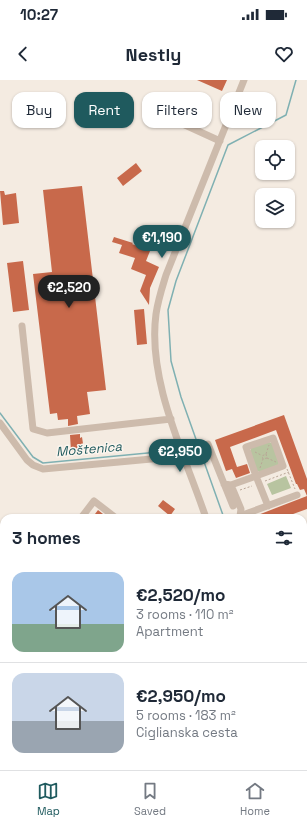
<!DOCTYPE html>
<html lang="en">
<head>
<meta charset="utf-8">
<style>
  body { margin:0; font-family:"Space Grotesk",sans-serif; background:#f2f2f3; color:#1f2937; height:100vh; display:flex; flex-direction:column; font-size:15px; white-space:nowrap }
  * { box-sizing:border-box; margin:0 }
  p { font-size:13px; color:#747a83 }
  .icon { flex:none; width:22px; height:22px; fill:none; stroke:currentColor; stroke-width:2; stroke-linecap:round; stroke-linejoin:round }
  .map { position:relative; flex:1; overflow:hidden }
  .details { position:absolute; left:0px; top:434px; width:307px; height:256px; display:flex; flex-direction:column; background:#fff; border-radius:12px 12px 0 0; box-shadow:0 1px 3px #0004 }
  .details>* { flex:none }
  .guide { position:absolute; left:12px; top:12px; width:283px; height:36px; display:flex; gap:8px }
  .controls { position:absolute; left:255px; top:60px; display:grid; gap:8px }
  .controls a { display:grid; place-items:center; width:40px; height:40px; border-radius:8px; background:#fff; box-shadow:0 1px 3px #0004; font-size:20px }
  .price { position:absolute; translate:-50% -34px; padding:0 9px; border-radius:14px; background:#1f5a5e; color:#fff; font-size:13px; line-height:26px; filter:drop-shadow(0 1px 2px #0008) }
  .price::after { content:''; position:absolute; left:50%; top:24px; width:12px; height:9px; margin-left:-6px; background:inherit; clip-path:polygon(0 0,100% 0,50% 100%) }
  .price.on { background:#222; color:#fff }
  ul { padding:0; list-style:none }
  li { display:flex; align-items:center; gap:12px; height:100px; padding:0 12px }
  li+li { border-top:1px solid #e0e1e3 }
  li span { display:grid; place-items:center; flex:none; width:112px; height:80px; border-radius:12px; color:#555 }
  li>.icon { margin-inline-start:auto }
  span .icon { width:48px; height:48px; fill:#fffc; stroke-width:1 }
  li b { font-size:17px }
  h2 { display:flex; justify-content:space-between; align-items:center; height:48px; padding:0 12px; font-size:17px }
  .pill { padding:0 14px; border-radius:12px; background:#fff; box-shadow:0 1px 3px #0004; font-size:14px; line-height:36px }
  .pill.on { background:#1f5a5e; color:#fff }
  .status { display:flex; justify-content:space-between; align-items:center; height:28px; padding:0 20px; background:#fff; direction:ltr }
  .status svg { height:11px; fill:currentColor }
  header { display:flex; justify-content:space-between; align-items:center; height:52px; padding:0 12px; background:#fff; font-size:18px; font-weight:700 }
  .tabs { display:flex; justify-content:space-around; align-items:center; height:56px; border-top:1px solid #e0e1e3; background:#fff; font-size:11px; color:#747a83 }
  .tabs a { display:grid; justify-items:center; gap:2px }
  .tabs .on { color:#1f5a5e }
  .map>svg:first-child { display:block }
</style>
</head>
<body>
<div class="status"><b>10:27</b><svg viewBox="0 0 49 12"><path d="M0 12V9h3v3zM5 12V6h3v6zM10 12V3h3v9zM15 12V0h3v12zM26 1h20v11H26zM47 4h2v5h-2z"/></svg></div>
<header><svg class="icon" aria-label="back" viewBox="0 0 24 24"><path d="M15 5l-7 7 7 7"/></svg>Nestly<svg class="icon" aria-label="heart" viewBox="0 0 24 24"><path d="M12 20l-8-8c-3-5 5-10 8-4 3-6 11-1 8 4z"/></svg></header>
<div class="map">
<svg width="307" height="690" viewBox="0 0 307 690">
  <rect width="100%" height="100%" fill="#f4ebe1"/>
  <!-- green -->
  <path fill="#b8c4a0" d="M269 362 272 363 279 383 278 386 260 392 256 391 250 372 251 368Z
    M286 396 291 408 272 415 267 404Z"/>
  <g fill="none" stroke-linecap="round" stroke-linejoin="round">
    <!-- stream -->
    <path stroke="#7fb0b2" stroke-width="1.5" d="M0 333 33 377 43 383 179 370
      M183 369 198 365
      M224 438 181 317 171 281 168 230 176 201 228 65 286 35 296 0
      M279 686 280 690"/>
  </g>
  <!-- building -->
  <path fill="#c8694b" d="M197 0H227L222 11Z
    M136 83 142 91 123 106 117 98Z
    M82 106 106 310 87 312 90 334 77 336 78 344 68 346V339L58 340 57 333 50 334 33 194 52 192 43 110Z
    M0 111H4L5 115 16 113 19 143 3 145Z
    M114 157 133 163 132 164 150 171 146 181 159 187 150 208 149 225 140 211 146 195 131 189 135 178 119 173 122 165 112 162Z
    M23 181 29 230 13 232 7 183Z
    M144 229 147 264 137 265 134 230Z
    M284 335 307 399V416L304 409 300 410 297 404H296L276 350 230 367 237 387 247 384 250 393 236 398 232 389 226 391 215 360Z
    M80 354V358L82 357 84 370 71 371 70 355Z
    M307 416V429L282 438H250Z
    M163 420 175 429 170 436 158 426Z
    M98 430 108 438H92Z"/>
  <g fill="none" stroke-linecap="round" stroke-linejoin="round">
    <!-- path -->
    <path stroke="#b9a596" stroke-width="1" stroke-dasharray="2 2" stroke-linecap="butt" d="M255 372 261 375
      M266 374 267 378 263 379 262 376 266 374 269 365
      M267 378 276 382
      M260 388 263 379
      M287 389 295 409
      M265 401 289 392
      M240 410 252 406
      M0 614 4 616
      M107 690V686"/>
    <!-- minor -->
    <path stroke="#cdbbac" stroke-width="7" d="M174 40 220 61
      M22 246 33 349 47 353 171 339
      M0 343 27 380 33 385 43 389 184 376
      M208 364 233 426
      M224 404 231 405 256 396 246 367 273 358 283 386 256 396 268 426
      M231 405 241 429 240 436
      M81 438 94 421 116 438
      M206 438C185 375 147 301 156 234 158 220 162 208 166 195L244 0
      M239 438 240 436 297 415
      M0 647 4 648
      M63 686 69 690
      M14 690 16 686
      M198 690 199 686"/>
  </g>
  <g text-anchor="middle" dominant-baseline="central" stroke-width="3" stroke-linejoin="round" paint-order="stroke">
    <!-- water labels -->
    <g font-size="13" font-style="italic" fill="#1f5a5e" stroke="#fbf5ee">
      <text transform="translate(89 369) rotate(-5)">Moštenica</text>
    </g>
  </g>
</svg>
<div class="controls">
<a><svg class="icon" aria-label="locate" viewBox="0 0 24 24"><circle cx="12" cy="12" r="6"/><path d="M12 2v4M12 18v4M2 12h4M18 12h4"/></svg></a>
<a><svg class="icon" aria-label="layers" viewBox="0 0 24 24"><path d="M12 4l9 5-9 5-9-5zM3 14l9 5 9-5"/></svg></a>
</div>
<b class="price" style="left:162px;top:179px">€1,190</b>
<b class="price on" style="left:69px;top:229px">€2,520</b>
<b class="price" style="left:180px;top:393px">€2,950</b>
<div class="guide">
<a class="pill">Buy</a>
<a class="pill on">Rent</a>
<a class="pill">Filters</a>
<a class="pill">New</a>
</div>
<section class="details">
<h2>3 homes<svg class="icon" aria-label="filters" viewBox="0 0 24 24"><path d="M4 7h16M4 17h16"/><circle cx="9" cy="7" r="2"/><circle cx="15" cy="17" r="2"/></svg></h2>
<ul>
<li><span style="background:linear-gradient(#a9c7e8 65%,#7fa58c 0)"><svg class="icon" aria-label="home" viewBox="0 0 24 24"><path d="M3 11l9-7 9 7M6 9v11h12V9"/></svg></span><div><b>€2,520/mo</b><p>3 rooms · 110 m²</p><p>Apartment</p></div></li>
<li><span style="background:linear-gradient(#c9d6e8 60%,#9aa5b1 0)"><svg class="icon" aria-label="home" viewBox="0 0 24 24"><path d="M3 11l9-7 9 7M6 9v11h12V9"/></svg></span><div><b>€2,950/mo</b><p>5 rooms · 183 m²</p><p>Ciglianska cesta</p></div></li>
</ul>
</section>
</div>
<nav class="tabs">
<a class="on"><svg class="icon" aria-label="map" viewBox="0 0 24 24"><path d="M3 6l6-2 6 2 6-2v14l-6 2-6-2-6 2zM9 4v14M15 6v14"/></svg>Map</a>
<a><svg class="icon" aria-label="saved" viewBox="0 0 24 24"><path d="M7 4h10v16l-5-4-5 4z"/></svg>Saved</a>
<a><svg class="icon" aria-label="home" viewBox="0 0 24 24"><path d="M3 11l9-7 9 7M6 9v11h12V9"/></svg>Home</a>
</nav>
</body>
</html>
